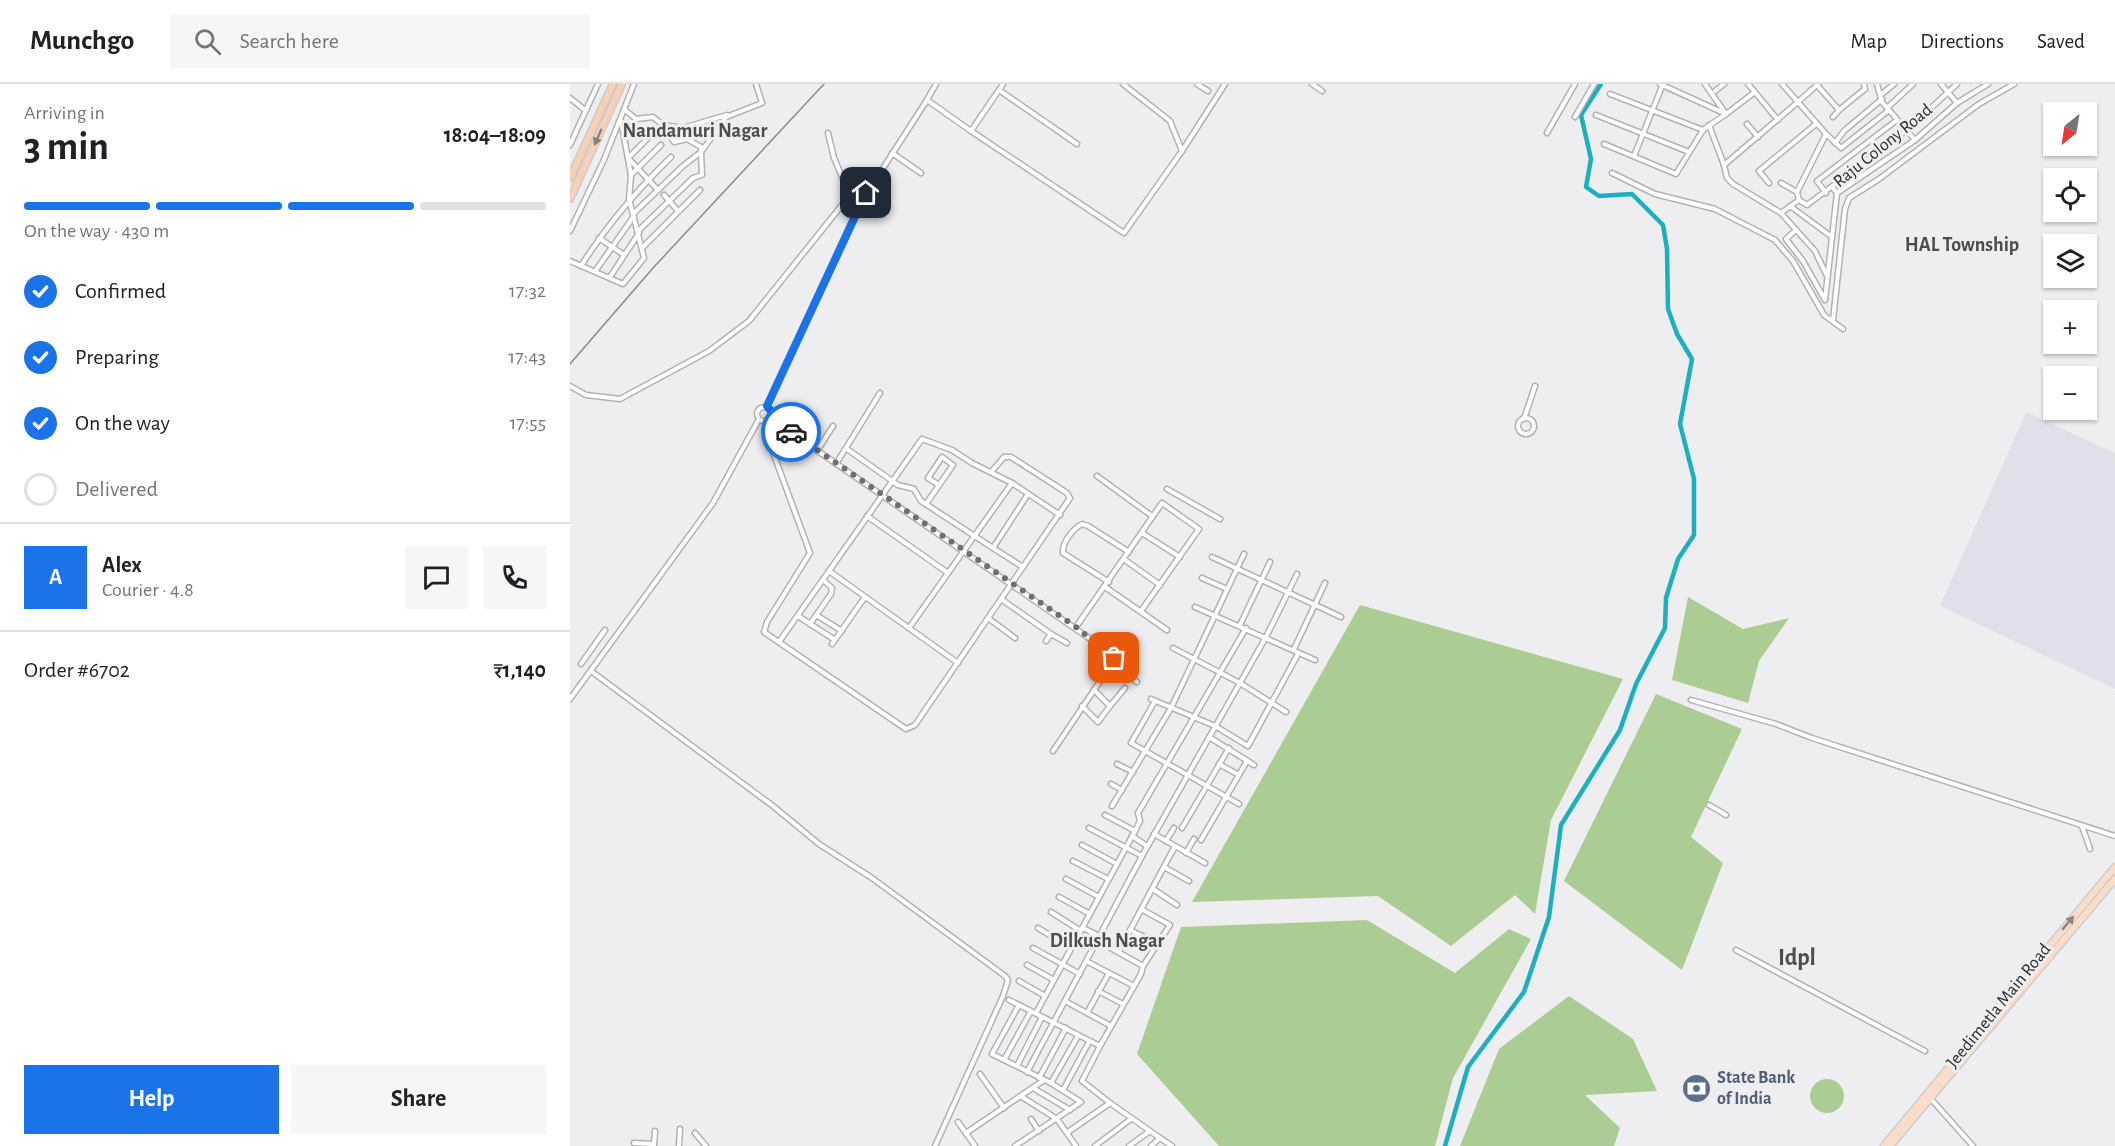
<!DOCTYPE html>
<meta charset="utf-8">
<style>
body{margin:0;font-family:"Alegreya Sans",sans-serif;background:#f6f6f6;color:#202124;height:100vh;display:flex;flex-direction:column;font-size:22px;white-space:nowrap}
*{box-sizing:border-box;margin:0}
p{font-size:20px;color:#757577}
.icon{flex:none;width:33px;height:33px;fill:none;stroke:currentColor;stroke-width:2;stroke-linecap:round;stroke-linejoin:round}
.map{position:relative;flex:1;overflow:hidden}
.sheet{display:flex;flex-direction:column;background:#fff;width:570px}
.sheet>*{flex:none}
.needle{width:39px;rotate:210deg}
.buttons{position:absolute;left:1473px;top:18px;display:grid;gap:12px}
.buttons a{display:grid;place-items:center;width:54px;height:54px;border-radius:0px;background:#fff;box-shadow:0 2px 4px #0004;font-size:30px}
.pin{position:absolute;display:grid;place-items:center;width:51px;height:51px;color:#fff;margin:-26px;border-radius:12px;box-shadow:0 3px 9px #0006}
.courier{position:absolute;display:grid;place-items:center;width:60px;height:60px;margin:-30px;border:4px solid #1a73e8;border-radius:50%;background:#fff;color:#222;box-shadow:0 2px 8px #0007}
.overview em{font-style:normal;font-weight:600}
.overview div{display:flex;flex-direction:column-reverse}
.overview{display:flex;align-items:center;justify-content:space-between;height:102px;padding:0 24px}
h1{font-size:39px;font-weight:600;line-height:45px}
.bar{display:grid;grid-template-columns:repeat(4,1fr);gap:9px 6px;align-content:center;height:72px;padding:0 24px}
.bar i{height:8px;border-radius:4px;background:#e0e0e0}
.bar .selected{background:#1a73e8}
.bar p{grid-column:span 4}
.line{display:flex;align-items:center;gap:15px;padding:0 24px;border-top:2px solid #e0e0e0}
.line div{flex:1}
.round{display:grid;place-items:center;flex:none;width:63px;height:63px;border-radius:0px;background:#f6f6f6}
ol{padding:0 24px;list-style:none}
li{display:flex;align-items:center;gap:18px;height:66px}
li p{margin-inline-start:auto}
li .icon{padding:6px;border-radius:50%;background:#1a73e8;color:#fff;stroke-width:4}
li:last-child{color:#757577}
li i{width:33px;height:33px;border:3px solid #e0e0e0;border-radius:50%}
.cta{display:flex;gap:12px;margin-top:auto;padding:12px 24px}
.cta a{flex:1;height:69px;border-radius:0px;background:#1a73e8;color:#fff;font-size:24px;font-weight:600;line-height:69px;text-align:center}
.cta a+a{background:#f6f6f6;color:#202124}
header{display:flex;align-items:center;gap:36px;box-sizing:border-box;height:84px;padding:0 30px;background:#fff;border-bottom:2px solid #e0e0e0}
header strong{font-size:28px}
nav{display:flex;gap:33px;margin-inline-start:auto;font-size:21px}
.search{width:420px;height:54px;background:#f6f6f6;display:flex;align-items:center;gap:15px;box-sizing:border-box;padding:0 21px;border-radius:0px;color:#757577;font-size:22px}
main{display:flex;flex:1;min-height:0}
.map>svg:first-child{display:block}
</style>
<header>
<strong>Munchgo</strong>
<div class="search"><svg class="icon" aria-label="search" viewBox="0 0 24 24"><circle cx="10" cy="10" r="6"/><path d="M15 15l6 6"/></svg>Search here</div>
<nav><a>Map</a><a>Directions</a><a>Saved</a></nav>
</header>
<main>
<section class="sheet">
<div class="overview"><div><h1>3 min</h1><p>Arriving in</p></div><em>18:04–18:09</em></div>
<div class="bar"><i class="selected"></i><i class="selected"></i><i class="selected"></i><i></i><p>On the way · 430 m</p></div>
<ol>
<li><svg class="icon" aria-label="check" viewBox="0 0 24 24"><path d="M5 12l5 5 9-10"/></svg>Confirmed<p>17:32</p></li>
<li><svg class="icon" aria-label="check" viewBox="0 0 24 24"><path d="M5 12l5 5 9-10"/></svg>Preparing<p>17:43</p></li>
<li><svg class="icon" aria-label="check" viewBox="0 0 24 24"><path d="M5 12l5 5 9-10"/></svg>On the way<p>17:55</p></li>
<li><i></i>Delivered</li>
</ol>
<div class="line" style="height:108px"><b class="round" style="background:#1a73e8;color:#fff">A</b><div><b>Alex</b><p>Courier · 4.8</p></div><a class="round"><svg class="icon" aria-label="chat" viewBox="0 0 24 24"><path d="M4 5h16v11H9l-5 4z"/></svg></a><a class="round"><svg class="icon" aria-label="phone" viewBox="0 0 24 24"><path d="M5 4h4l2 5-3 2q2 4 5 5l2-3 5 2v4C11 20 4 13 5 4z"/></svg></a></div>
<div class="line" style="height:78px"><div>Order #6702</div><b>₹1,140</b></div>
<div class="cta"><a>Help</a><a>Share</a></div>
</section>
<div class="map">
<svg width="1545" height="1062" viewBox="0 0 1545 1062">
<rect width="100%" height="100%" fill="#eeeef0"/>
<!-- built -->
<path fill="#e0e0e9" d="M 1456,328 L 1545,369 L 1545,605 L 1370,522 Z"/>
<!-- green -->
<g fill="#abcd93">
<path d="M 1118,513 L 1173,545 L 1219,534 L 1189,577 L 1178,619 L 1102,596 Z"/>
<path d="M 790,521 L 1053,595 L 981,736 L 965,830 L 945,811 L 881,862 L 808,812 L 622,818 Z"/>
<path d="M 1086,610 L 1172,645 L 1121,753 L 1153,779 L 1112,886 L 994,797 Z"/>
<path d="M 797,836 L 885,889 L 939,845 L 961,855 L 883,994 L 865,1062 L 649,1062 L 567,970 L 611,843 Z"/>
<path d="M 999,912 L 1063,955 L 1087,1007 L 1015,1011 L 1050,1044 L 1044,1062 L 890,1062 L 929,965 Z"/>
<circle cx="1257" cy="1012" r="17"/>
</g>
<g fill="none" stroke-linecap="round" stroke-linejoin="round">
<!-- canal -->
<path stroke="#1cb0be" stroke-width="4.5" d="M 875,1062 L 898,983 L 954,908 L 979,833 L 991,741 L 1050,646 L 1066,600 L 1095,544 L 1096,514 L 1108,475 L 1124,451 L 1124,395 L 1110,340 L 1122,275 L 1107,250 L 1098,225 L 1097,165 L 1093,141 L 1062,110 L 1029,112 L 1016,103 L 1021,75 L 1011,31 L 1031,0"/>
<defs>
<g id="minor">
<path d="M 366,0 L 357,16 L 401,47"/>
<path d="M 433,0 L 401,47 L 554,149 L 612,67"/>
<path d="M 553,0 L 600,37 L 612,67 L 655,0"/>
<path d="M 627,0 L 638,7"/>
<path d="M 742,0 L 752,7"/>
<path d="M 1090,0 L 1156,30"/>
<path d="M 1135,0 L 1156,30 L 1185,8"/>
<path d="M 1178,0 L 1208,36"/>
<path d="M 1248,0 L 1228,18 L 1256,50 L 1227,108 L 1229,116 L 1237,121 L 1337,46 L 1387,0"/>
<path d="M 1247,1 L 1269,26 L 1263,33"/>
<path d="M 429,6 L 507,60"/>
<path d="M 1145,7 L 1154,0"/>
<path d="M 1040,10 L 1133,46 L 1156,30"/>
<path d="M 1312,10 L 1324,0"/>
<path d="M 0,14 L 15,26"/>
<path d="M 1387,19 L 1418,0"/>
<path d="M 1317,24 L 1343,0"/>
<path d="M 55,26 L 66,35 L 83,33 L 93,41 L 104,58 L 117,55 L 131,63 L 131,68 L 113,82 L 64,129"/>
<path d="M 1269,26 L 1295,5 L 1294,0"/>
<path d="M 1026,31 L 1119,68"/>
<path d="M 1005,33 L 1024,0"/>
<path d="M 1177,40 L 1188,53"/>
<path d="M 93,41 L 113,44 L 157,31"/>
<path d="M 1139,41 L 1154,81 L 1228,18 L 1212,0"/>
<path d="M 258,49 L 264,74 L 281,114"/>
<path d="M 977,49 L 1005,0"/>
<path d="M 1256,50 L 1271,64 L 1319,26"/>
<path d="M 80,52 L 58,74 L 88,106"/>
<path d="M 1345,56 L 1387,19 L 1371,0"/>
<path d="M 1265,59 L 1274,47 L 1312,15"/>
<path d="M 1034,60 L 1106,90 L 1133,46"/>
<path d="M 0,61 L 28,0"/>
<path d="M 322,69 L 351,89"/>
<path d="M 1064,72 L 1093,0"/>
<path d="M 1154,81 L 1157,94 L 1163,100 L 1211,129 L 1229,116"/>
<path d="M 1042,89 L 1085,110 L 1145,125 L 1205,156 L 1223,177 L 1254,231 L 1273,245"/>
<path d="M 61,91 L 91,61"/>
<path d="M 1199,99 L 1189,87 L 1246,40"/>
<path d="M 1211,99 L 1227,108"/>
<path d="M 1262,103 L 1267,109 L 1345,56 L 1312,18 L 1307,0"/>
<path d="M 1256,109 L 1247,97 L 1327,36"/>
<path d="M 94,111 L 108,127"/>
<path d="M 1220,122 L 1262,153"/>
<path d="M 1211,129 L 1245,167 L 1257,192"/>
<path d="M 1226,146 L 1216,155 L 1233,177 L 1255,216 L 1267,109"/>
<path d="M 0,147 L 33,78 L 64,0"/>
<path d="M 68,147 L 123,94 L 132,91 L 131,68 L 156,33 L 192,19 L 186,0"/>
<path d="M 29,154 L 54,171"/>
<path d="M 73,163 L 130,106"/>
<path d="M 0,177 L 53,200 L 74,174 L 59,115 L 61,91 L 51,37"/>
<path d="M 11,182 C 37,141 66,107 101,73"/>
<path d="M 26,186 L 64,132"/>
<path d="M 40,193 L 69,149"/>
<path d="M 1263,236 L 1275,125 L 1279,114 L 1309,95 L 1409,20 L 1444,0"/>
<path d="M 0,302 L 16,311 L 50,315 L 139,267 L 179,237 L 272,121 L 281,114 L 290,120 L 357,16"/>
<path d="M 197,322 L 290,120"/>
<circle cx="194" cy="330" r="7"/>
<path d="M 200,334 L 542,570 L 543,578 L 483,667"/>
<circle cx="956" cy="342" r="8"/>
<path d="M 954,335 L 965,302"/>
<path d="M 195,338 L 197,352 L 240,469 L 197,538 L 194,548 L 336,645 L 345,641 L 500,414 L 497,409 L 441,373 L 434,373 L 422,387"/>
<path d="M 277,365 L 328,401 L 344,405 L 351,417 L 423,464 L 458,410"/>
<path d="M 247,367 L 263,342"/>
<path d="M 266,380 L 310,309"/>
<path d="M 527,392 L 582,432"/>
<path d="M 597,405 L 650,435"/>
<path d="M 356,420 L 383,381 L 372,373 L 358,394 L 369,401"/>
<path d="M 297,432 L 378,489"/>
<path d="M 572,449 L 610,473"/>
<path d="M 423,464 L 453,483"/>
<path d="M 642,473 L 771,533"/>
<path d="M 555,476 L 590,501"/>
<path d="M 259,487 L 388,579"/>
<path d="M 632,494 L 657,505"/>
<path d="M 539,498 L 493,469 C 492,458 503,445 512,440 L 518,442 L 559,468"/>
<path d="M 535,503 L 597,546"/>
<path d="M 431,515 L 481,550 L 476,557"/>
<path d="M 625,523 L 745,576"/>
<path d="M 246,531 L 272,547"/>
<path d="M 228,532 L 265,556"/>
<path d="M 418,534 L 445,554"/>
<path d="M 240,540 L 261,510 L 262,504 L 253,496"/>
<path d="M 670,541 L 700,478"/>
<path d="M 506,543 L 592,419 L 629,445 L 571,527"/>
<path d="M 339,544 L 442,399 L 490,431"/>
<path d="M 481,550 L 497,559"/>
<path d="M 209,558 L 352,355 L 382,366 L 402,379 L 442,399"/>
<path d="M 262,560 L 295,513"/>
<path d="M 603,564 L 670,599 L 716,628"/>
<path d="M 724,565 L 755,499"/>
<path d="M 543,578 L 567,598"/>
<path d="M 11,580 L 35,546"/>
<path d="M 21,587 L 203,722 L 249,760 L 302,794 L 435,892 L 438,896 L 433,912 L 365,1062"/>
<path d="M 0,615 L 143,419 L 188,337"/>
<path d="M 581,615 L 645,642 L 678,662 L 728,570"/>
<path d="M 1121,616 L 1206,640 L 1242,654 L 1545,752"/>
<path d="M 585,617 L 561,659 L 669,720"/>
<path d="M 512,622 L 528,638 L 540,622 L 524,606"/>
<path d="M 540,622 L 555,604"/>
<path d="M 639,653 L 684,681"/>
<path d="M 547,680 L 563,688"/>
<path d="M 649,680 L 669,691"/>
<path d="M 541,700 L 552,706"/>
<path d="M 1139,721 L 1156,731"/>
<path d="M 542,722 L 601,624 L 674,470"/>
<path d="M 535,731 L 565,747"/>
<path d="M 1512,742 L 1520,765"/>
<path d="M 519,744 L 572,772"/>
<path d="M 612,744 L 659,664"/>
<path d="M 584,750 L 635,779"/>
<path d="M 562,752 L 577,762"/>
<path d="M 631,756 L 677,677"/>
<path d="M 596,757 L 604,744"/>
<path d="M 512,761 L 547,780"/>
<path d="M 616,769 L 624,755"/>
<path d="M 503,777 L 538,795"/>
<path d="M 594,783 L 619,797"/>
<path d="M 496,795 L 529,813"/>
<path d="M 583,805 L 607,821"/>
<path d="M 489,813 L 520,830"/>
<path d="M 571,825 L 600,841 L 573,882"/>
<path d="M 481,828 L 511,847"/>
<path d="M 468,844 L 501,864"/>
<path d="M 513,844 L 531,853"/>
<path d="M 560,846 L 588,860"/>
<path d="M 463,864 L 510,890"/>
<path d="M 1166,866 L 1355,967"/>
<path d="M 549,867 L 605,762"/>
<path d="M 516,877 L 564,902"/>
<path d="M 457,881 L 484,896"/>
<path d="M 449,897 L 475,912"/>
<path d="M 528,907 L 553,920"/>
<path d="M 439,916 L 530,962 L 571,890 L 573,882 L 528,857"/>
<path d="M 495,917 L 541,942"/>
<path d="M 466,929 L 565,747 L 570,737 L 568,729 L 676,544"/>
<path d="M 517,929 L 539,889"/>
<path d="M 530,962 L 512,997 L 540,1019"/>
<path d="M 434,976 L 461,927"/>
<path d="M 447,982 L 472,933"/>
<path d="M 457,988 L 572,772 L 696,553 L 727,490"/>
<path d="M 410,990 L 434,1024"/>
<path d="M 469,994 L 496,944"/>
<path d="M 481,999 L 508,952"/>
<path d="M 463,1004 L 500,1026"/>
<path d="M 493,1006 L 519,958"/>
<path d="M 452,1013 L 487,1035 L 506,1062"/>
<path d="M 1361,1015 L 1403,1062"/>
<path d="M 461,1035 L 469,1047"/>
<path d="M 388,1038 L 405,1062"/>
<path d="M 498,1048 L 540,1019 L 590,1054"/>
<path d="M 125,1049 L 136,1062"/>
<path d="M 396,1049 L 474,996"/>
<path d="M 64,1059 L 84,1060"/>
<path d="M 84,1061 L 85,1047"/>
<path d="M 109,1062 L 110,1045"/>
<path d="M 445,1062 L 511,1018 L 481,999 L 422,970 L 449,921"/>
<path d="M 525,1062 L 561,1035"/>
<path d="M 559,1062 L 580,1047"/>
<path d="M 581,1062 L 590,1054 L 602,1062"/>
</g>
<g id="primary">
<path d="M 1314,1062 L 1545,783"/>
<path d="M 1320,1062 L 1545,795"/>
</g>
<g id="trunk">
<path d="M 0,94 L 43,0"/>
<path d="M 0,115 L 52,0"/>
</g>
</defs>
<!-- minor casing -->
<use href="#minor" stroke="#b2b2b4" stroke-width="7"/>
<!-- primary casing -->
<use href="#primary" stroke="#ccc" stroke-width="9"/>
<!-- trunk casing -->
<use href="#trunk" stroke="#ccc" stroke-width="9"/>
<!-- minor -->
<use href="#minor" stroke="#fff" stroke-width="4"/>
<!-- primary -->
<use href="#primary" stroke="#f9dcc9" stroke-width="6"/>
<!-- trunk -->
<use href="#trunk" stroke="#f7d0b7" stroke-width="6"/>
<!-- rail -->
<path stroke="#8c8c8d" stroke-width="1.5" d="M 0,280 L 83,184 L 254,0"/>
</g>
<!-- one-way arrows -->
<defs><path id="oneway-solid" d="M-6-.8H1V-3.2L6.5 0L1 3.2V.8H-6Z" transform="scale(1.5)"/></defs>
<use fill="#907d71" href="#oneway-solid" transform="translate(28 53) rotate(114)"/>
<use fill="#92837a" href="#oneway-solid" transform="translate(1498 839) rotate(-50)"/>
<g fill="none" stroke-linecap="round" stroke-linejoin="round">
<!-- done -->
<path stroke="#6f6f70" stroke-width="6" stroke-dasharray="0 10.8" d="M 221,348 L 506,543 L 544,574"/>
<!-- route -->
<path stroke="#1a73e8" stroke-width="8" d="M 221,348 L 200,334 L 202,328 L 197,322 L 296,109"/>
</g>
<!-- icons -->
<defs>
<symbol id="bank-disc" viewBox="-11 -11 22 22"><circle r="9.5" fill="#5c6f8a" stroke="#eeeef0"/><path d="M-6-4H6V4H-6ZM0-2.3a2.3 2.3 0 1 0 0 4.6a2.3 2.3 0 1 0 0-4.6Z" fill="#fff"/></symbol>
</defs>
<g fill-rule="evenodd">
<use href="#bank-disc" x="1110" y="988" width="33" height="33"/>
</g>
<g text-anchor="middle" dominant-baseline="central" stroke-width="6" stroke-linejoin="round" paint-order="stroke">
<!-- street labels -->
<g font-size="18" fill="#2a2a2b" stroke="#eeeef0">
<text transform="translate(1313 62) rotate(-39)">Raju Colony Road</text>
<text transform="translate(1429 922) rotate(-51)">Jeedimetla Main Road</text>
</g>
<!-- service labels -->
<g font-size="18" font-weight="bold" fill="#4e5e75" stroke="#eeeef0" text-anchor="start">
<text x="1147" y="994">State Bank<tspan x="1147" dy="21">of India</tspan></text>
</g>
<!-- neighbourhood labels -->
<g font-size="20" font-weight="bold" fill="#4d4d4f" stroke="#eeeef0">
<text x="125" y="47">Nandamuri Nagar</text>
<text x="1392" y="161">HAL Township</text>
<text x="537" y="857">Dilkush Nagar</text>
</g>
<!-- district labels -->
<g font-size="24" font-weight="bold" fill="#4d4d4f" stroke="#eeeef0">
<text x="1227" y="874">Idpl</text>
</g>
</g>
</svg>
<div class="buttons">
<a><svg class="needle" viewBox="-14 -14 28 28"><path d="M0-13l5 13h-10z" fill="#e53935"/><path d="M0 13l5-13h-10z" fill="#757577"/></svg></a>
<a><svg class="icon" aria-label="locate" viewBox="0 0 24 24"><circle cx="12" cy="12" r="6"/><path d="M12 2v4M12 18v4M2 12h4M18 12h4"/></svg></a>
<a><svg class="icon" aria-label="layers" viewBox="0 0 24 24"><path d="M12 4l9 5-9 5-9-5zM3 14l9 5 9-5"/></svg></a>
<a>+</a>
<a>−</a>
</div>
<div class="pin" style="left:544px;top:574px;background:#ea580c"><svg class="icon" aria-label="bag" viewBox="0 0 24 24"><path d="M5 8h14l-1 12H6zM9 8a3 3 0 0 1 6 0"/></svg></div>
<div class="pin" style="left:296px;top:109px;background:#1f2937"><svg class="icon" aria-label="home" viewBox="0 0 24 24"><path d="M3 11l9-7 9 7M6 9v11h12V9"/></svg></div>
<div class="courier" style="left:221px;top:348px"><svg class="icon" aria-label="car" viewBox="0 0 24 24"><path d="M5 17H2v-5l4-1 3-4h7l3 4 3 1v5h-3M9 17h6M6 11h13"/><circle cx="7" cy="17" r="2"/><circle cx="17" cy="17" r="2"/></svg></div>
</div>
</main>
